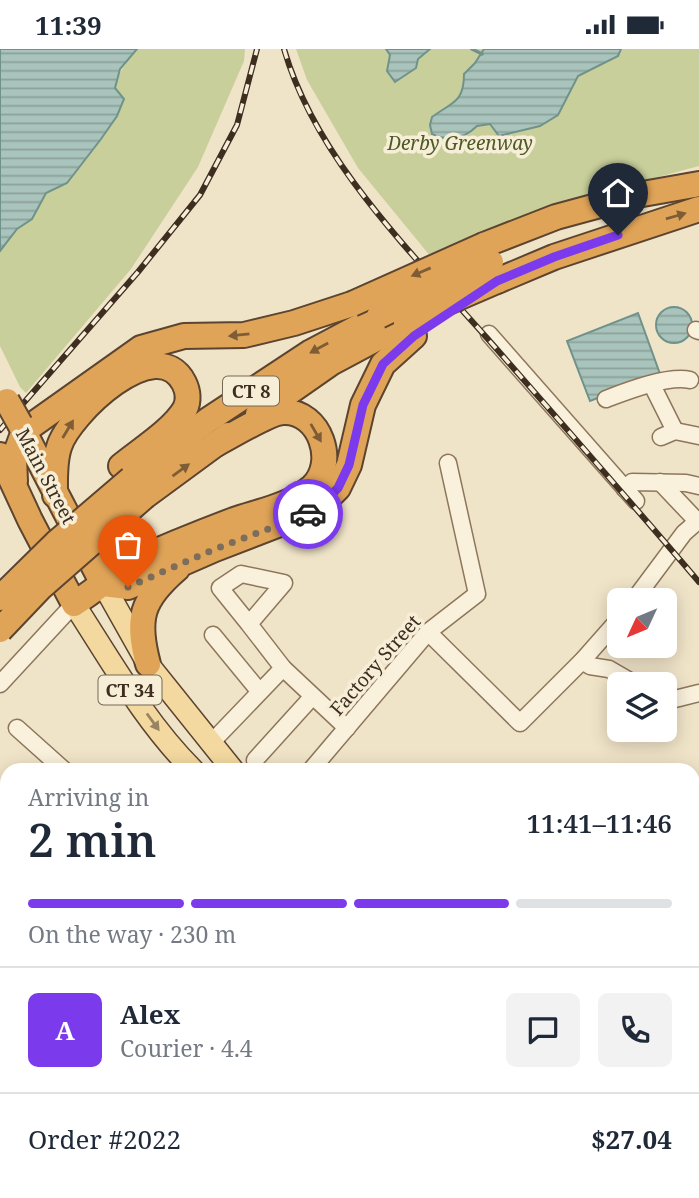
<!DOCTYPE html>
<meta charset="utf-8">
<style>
body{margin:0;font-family:"Noto Serif",serif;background:#f2f2f3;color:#1f2937;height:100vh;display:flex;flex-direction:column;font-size:26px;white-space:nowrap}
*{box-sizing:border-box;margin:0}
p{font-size:23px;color:#747a83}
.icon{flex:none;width:38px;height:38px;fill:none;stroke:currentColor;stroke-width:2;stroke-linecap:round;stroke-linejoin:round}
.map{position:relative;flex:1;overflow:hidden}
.sheet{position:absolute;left:0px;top:714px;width:700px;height:436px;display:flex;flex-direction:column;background:#fff;border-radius:21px 21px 0 0;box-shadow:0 4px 18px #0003}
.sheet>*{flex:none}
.needle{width:46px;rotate:226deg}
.controls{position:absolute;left:607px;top:539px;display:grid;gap:14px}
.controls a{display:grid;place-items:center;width:70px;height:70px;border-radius:10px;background:#fff;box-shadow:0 4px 18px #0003;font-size:35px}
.pin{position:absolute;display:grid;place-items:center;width:60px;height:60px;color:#fff;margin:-72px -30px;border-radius:50% 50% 50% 0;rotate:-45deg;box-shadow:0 0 7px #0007}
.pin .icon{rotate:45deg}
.courier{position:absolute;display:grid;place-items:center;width:70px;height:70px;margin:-35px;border:5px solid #7c3aed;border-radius:50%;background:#fff;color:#222;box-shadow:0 2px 9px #0007}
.overview em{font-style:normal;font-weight:600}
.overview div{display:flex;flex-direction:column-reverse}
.overview{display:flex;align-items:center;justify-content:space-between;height:119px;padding:0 28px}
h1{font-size:46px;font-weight:600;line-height:52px}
.bar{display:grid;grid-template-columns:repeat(4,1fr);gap:10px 7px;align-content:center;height:84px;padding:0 28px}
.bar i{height:9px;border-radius:5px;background:#e0e1e3}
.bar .current{background:#7c3aed}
.bar p{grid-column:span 4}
.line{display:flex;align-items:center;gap:18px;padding:0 28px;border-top:2px solid #e0e1e3}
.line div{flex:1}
.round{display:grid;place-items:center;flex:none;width:74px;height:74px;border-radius:10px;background:#f2f2f3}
.status{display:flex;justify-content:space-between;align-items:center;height:49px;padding:0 35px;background:#fff;direction:ltr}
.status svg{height:19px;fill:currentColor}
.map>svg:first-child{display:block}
</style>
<div class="status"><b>11:39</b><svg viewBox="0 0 49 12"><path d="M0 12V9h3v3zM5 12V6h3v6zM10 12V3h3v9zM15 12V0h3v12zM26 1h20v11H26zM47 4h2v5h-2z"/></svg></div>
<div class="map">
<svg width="699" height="1149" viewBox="0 0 699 1149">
<defs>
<pattern id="water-rules" width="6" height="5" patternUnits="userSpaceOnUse" patternTransform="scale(1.75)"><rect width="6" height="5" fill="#a9c4bc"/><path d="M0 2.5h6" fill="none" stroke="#8ba098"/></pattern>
</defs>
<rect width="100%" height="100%" fill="#f0e4c8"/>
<!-- green -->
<g fill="#c9cf9b">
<path d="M 137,0 L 245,0 L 244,12 L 198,118 L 131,220 L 26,344 L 20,338 L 0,297 L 0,202 L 17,180 L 32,170 L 46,144 L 67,134 L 117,67 C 114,28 114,30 137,0 Z"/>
<path d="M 296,0 L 699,0 L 699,117 L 555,156 L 431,208 L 358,119 L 307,31 Z"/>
</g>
<!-- water -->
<g fill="url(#water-rules)" stroke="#6f938a" stroke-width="2">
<path d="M 0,0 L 137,0 L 120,20 L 115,39 L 124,50 L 117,67 L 101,90 L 67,134 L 46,144 L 32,170 L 17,180 L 0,202 Z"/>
<path d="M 386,0 L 430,0 L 418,10 L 416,19 L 395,33 L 387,22 L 390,6 Z"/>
<path d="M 484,0 L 621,0 L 618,7 L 578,27 L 558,66 L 540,77 L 499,87 L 490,75 L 477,77 C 464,90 449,93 432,85 L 430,76 L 432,68 C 452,53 464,54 464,25 L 475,14 Z"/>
<circle cx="674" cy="276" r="18"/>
<path d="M 638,264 L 660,325 L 590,352 L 567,292 Z"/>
</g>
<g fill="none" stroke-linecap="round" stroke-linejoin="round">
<!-- stream -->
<path stroke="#6f938a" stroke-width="3.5" d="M 472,0 L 482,5"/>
<defs>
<g id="minor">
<path d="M 696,281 L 699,282"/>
<path d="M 489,285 L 636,452"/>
<path d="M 652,336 L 675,382"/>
<path d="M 606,350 C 627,342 668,326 690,331"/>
<path d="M 661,388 L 675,382 L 699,387"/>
<path d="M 660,433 L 697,472"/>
<path d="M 625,440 L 632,433 L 686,434 L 699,437"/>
<path d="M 634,551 L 684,484 L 699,471"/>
<path d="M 428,583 L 520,674 L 582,612 L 620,569"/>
<path d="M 213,586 L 259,642"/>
<path d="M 582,612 L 590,617 L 609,620 L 635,635"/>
<path d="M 283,619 L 347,679"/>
<path d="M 0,635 L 74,555"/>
<path d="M 665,649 L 675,650 L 699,644"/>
<path d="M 17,679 L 64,721"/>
<path d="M 210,695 L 283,619 L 249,575 L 284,534 L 241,525 L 220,539 L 249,575"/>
<path d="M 255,711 L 312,648"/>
<path d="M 311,721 L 428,583 L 477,545 L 448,414"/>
<path d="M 0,965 L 7,971"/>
<path d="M 0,1096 L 7,1090"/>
<path d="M 348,1143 L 356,1149"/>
<path d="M 691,1143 L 692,1149"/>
<path d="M 315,1149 L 320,1143"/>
</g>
<g id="major">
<path d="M 103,535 L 148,615 L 233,721"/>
<path d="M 74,555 C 111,612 145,673 193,721"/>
<path d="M 633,1143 L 634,1149"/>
<path d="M 657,1143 L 658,1149"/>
<path d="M 118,1149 L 123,1143"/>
<path d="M 515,1149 L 520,1143"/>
</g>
<g id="highway">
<path d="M 484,196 L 556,168 L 637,146 L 699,135"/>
<path d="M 497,232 L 554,208 L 699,160"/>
<path d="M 258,365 L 331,314 L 406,274"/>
<path d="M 20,375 L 103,535"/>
<path d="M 0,406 L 30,471 L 74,555 C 84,548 95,541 104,533 C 111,527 117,519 125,516 C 160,500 197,485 234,471 C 260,462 290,457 312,438 C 338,414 320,362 284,363 C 270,363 230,388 216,395"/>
<path d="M 131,430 L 208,371 L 311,303 L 379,267"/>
<path d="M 15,432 L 14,409 L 24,382 L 141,299 L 184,287 L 244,286 L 294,274 L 352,255"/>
<path d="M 55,446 C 55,430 54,413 59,398 C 69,365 157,281 184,334 C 188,342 189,352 185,360 C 173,381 139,402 121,417"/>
<path d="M 145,447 L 228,386"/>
<path d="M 103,535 L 128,538 L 215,500 L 316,461 L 338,439 L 349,416 L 363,356 L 383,315 L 414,287"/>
<path d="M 148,615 C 136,570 141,551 177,520"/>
</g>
</defs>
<!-- minor casing -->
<use href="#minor" stroke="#8d765c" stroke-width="19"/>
<!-- major casing -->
<use href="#major" stroke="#5b4430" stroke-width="24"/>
<!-- highway casing -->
<use href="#highway" stroke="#5b4430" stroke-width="28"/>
<!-- minor -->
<use href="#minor" stroke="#faf1dc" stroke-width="16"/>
<!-- major -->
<use href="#major" stroke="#f3d9a0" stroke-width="21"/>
<!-- highway -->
<use href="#highway" stroke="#e0a458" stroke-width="24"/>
<defs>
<g id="rail">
<path d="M 284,0 C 316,111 412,204 487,289 C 558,370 629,451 699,533"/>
<path d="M 0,381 L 138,223 L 200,146 L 237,76 L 257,0"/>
</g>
</defs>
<!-- rail casing -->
<use href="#rail" stroke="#3d2e20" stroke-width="6"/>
<!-- rail -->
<use href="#rail" stroke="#f7eed8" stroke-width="3.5" stroke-dasharray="10" stroke-linecap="butt"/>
<defs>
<g id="highway-bridge">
<path d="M 352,255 L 484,196"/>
<path d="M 379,267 L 491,213"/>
<path d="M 406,274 L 432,260 L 497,232"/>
<path d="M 7,352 L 20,375"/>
<path d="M 0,549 L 56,494 L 131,430"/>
<path d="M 0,581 L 40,539 L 145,447"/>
</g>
</defs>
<!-- highway-bridge casing -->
<use href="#highway-bridge" stroke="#5b4430" stroke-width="28" stroke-linecap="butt"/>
<!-- highway-bridge -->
<use href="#highway-bridge" stroke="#e0a458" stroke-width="24"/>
</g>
<!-- one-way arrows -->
<defs><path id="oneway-solid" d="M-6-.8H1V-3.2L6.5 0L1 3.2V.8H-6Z" transform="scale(1.75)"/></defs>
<g fill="#7e5d36">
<use href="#oneway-solid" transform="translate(676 167) rotate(-16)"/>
<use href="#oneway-solid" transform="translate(421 223) rotate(157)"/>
<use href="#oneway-solid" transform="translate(239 286) rotate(174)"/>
<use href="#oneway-solid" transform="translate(319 299) rotate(151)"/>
<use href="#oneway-solid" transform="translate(68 380) rotate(-59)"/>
<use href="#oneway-solid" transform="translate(316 384) rotate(60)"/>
<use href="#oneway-solid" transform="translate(181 421) rotate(-36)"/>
</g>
<use fill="#988460" href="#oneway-solid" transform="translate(153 673) rotate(54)"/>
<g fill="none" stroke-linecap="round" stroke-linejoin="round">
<!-- done -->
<path stroke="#7c6e5b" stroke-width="7" stroke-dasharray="0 12.6" d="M 128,538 L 215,500 L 308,465"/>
<!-- route -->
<path stroke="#7c3aed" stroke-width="9" d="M 308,465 L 316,461 L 338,439 L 349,416 L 363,356 L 383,315 L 414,287 L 497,232 L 554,208 L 618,186"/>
</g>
<g text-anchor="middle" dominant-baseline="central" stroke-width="7" stroke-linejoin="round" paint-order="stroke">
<!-- shield labels -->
<g fill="#f7eed8" stroke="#756857" stroke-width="2">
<rect x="223" y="327.5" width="56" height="29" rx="5"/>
<rect x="98.5" y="626.5" width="63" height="29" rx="5"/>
</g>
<g font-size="18" font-weight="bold" fill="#3d2e20">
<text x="251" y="342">CT 8</text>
<text x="130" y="641">CT 34</text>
</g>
<!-- park labels -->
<g font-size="19" font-style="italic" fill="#4d5a26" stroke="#f7eed8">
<text x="460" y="94">Derby Greenway</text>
</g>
<!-- street labels -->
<g font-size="19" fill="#3d2e20" stroke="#f7eed8">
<text transform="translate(46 427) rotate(62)">Main Street</text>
<text transform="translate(375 616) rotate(-49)">Factory Street</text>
</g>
</g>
</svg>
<div class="controls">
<a><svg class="needle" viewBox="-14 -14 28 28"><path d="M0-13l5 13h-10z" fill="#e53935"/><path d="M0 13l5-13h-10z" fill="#747a83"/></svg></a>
<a><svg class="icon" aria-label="layers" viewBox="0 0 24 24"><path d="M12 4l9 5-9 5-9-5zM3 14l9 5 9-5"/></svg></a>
</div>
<div class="pin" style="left:128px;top:538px;background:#ea580c"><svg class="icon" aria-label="bag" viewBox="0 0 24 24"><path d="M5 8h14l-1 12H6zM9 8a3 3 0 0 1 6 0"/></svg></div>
<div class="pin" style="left:618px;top:186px;background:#1f2937"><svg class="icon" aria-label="home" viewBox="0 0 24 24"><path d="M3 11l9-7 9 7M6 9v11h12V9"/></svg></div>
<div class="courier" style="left:308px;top:465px"><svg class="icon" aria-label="car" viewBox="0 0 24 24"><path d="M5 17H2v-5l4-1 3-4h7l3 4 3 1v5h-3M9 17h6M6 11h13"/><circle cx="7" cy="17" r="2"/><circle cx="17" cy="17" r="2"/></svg></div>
<section class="sheet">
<div class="overview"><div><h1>2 min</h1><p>Arriving in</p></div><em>11:41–11:46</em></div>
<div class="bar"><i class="current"></i><i class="current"></i><i class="current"></i><i></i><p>On the way · 230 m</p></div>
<div class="line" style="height:126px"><b class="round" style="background:#7c3aed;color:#fff">A</b><div><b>Alex</b><p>Courier · 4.4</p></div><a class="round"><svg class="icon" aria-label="chat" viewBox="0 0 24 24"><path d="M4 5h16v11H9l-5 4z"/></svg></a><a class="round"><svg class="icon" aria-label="phone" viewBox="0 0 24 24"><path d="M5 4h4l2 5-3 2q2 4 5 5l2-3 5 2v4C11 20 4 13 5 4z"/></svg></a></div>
<div class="line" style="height:91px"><div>Order #2022</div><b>$27.04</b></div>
</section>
</div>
